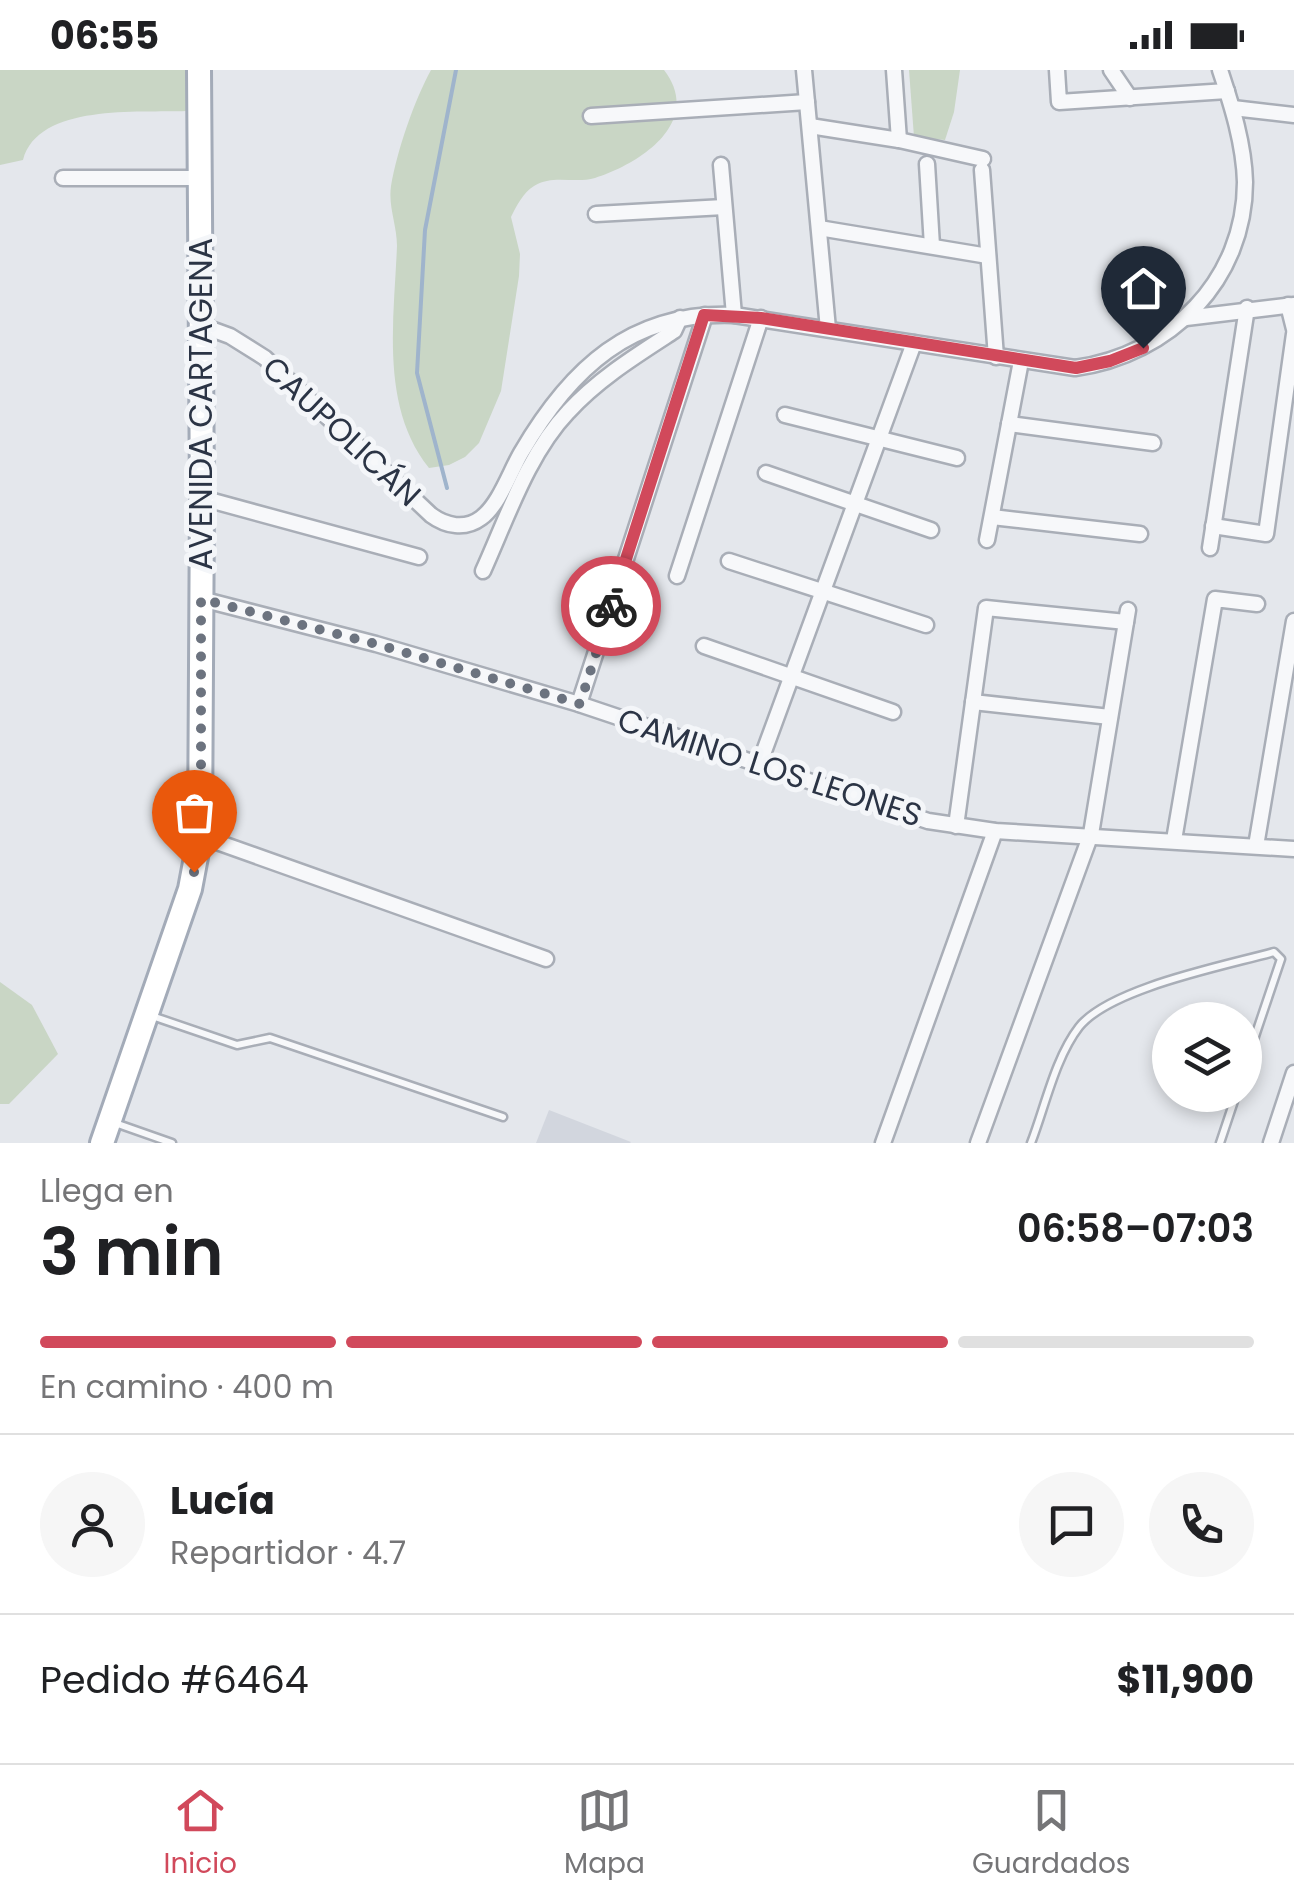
<!DOCTYPE html>
<html lang="es">
<meta charset="utf-8">
<style>
body{margin:0;font-family:Poppins,sans-serif;background:#f6f6f6;color:#202124;height:100vh;display:flex;flex-direction:column;font-size:38px;white-space:nowrap}
*{box-sizing:border-box;margin:0}
p{font-size:32px;color:#757577}
.icon{flex:none;width:55px;height:55px;fill:none;stroke:currentColor;stroke-width:2;stroke-linecap:round;stroke-linejoin:round}
.map{position:relative;height:1073px;overflow:hidden}
.details{display:flex;flex-direction:column;background:#fff;flex:1}
.details>*{flex:none}
.buttons{position:absolute;left:1152px;top:932px;display:grid;gap:20px}
.buttons a{display:grid;place-items:center;width:110px;height:110px;border-radius:50%;background:#fff;box-shadow:0 5px 15px #0003;font-size:50px}
.pin{position:absolute;display:grid;place-items:center;width:85px;height:85px;color:#fff;margin:-102px -42px;border-radius:50% 50% 50% 0;rotate:-45deg;box-shadow:0 0 10px #0007}
.pin .icon{rotate:45deg}
.courier{position:absolute;display:grid;place-items:center;width:100px;height:100px;margin:-50px;border:8px solid #d1495b;border-radius:50%;background:#fff;color:#222;box-shadow:0 2px 12px #0007}
.overview em{font-style:normal;font-weight:600}
.overview div{display:flex;flex-direction:column-reverse}
.overview{display:flex;align-items:center;justify-content:space-between;height:170px;padding:0 40px}
h1{font-size:65px;font-weight:600;line-height:75px}
.bar{display:grid;grid-template-columns:repeat(4,1fr);gap:15px 10px;align-content:center;height:120px;padding:0 40px}
.bar i{height:12px;border-radius:8px;background:#e0e0e0}
.bar .selected{background:#d1495b}
.bar p{grid-column:span 4}
.line{display:flex;align-items:center;gap:25px;padding:0 40px;border-top:2px solid #e0e0e0}
.line div{flex:1}
.round{display:grid;place-items:center;flex:none;width:105px;height:105px;border-radius:52px;background:#f6f6f6}
.status{display:flex;justify-content:space-between;align-items:center;height:70px;padding:0 50px;background:#fff;direction:ltr}
.status svg{height:28px;fill:currentColor}
.menu{display:flex;justify-content:space-around;align-items:center;height:140px;border-top:2px solid #e0e0e0;background:#fff;font-size:28px;color:#757577}
.menu a{display:grid;justify-items:center;gap:5px}
.menu .selected{color:#d1495b}
.map>svg:first-child{display:block}
</style>
<div class="status"><b>06:55</b><svg viewBox="0 0 49 12"><path d="M0 12V9h3v3zM5 12V6h3v6zM10 12V3h3v9zM15 12V0h3v12zM26 1h20v11H26zM47 4h2v5h-2z"/></svg></div>
<div class="map">
<svg width="1294" height="1073" viewBox="0 0 1294 1073">
<rect width="100%" height="100%" fill="#e4e7ec"/>
<!-- built -->
<path fill="#d2d6de" d="M 549,1040 L 631,1072 L 630,1073 L 536,1073 Z"/>
<!-- green -->
<g fill="#c9d6c5">
<path d="M 0,0 L 187,0 L 186,41 C 139,43 38,33 23,90 L 0,95 Z"/>
<path d="M 431,0 L 664,0 C 704,52 640,94 595,108 C 575,114 553,104 534,116 C 523,123 517,135 511,147 L 520,184 L 519,206 L 501,321 L 479,373 L 465,387 L 449,395 L 429,398 C 380,337 394,250 397,176 C 397,155 388,137 391,116 C 397,81 414,31 431,0 Z"/>
<path d="M 909,0 L 960,0 L 954,42 L 945,70 L 914,67 Z"/>
<path d="M 0,912 L 32,935 L 58,984 L 9,1034 L 0,1034 Z"/>
</g>
<g fill="none" stroke-linecap="round" stroke-linejoin="round">
<!-- stream -->
<path stroke="#9fb4cc" stroke-width="4" d="M 447,418 L 417,303 L 425,160 L 456,0"/>
<defs>
<g id="service">
<path d="M 152,946 L 237,975 L 270,968 L 503,1047"/>
<path d="M 115,1053 L 172,1073"/>
<path d="M 1031,1073 C 1045,1037 1055,988 1079,957 C 1110,918 1224,896 1274,882 L 1281,889 L 1245,996"/>
<path d="M 1220,1073 L 1236,1025"/>
</g>
<g id="minor">
<path d="M 804,0 L 828,259"/>
<path d="M 894,0 L 899,70"/>
<path d="M 1057,0 L 1059,32 L 1227,21"/>
<path d="M 1111,0 L 1130,28"/>
<path d="M 1233,38 L 1294,45"/>
<path d="M 591,46 L 807,32"/>
<path d="M 810,56 L 899,70 L 983,89"/>
<path d="M 927,94 L 932,176"/>
<path d="M 721,95 L 734,245"/>
<path d="M 982,100 L 996,287"/>
<path d="M 63,108 L 199,108"/>
<path d="M 596,144 L 724,137"/>
<path d="M 819,158 L 988,186"/>
<path d="M 1288,235 L 1294,259"/>
<path d="M 1186,248 L 1294,235"/>
<path d="M 200,255 L 230,266 L 265,288 L 431,445 C 446,456 465,460 481,448 C 499,435 510,402 521,383 C 570,299 631,241 734,245 L 1075,298 C 1170,285 1245,210 1245,112 C 1244,74 1232,36 1220,0"/>
<path d="M 785,345 L 957,388"/>
<path d="M 1009,354 L 1153,373"/>
<path d="M 766,403 L 931,460"/>
<path d="M 202,428 L 419,487"/>
<path d="M 992,447 L 1140,464"/>
<path d="M 1213,456 L 1266,464 L 1294,264"/>
<path d="M 987,470 L 1021,291"/>
<path d="M 1210,478 L 1247,238"/>
<path d="M 729,491 L 926,555"/>
<path d="M 483,501 C 507,448 528,384 568,342 C 598,309 637,285 674,261 L 680,248"/>
<path d="M 677,506 L 761,248"/>
<path d="M 201,529 L 376,574 L 579,634 L 928,751 L 995,761 L 1294,779"/>
<path d="M 704,576 L 893,642"/>
<path d="M 973,632 L 1110,647"/>
<path d="M 579,634 L 705,245"/>
<path d="M 759,695 L 914,273"/>
<path d="M 956,756 L 986,538 L 1126,552"/>
<path d="M 200,766 L 546,889"/>
<path d="M 1174,770 L 1215,529 L 1257,534"/>
<path d="M 1256,776 L 1294,551"/>
<path d="M 883,1073 L 995,761"/>
<path d="M 978,1073 L 1091,764 L 1128,540"/>
<path d="M 1271,1073 L 1294,1003"/>
</g>
<path id="primary" d="M 102,1073 L 190,819 L 200,766 L 202,428 L 199,0"/>
</defs>
<!-- service casing -->
<use href="#service" stroke="#a9aeb7" stroke-width="11"/>
<!-- minor casing -->
<use href="#minor" stroke="#a9aeb7" stroke-width="19"/>
<!-- primary casing -->
<use href="#primary" stroke="#a3abb8" stroke-width="28"/>
<!-- service -->
<use href="#service" stroke="#f7f8fa" stroke-width="6"/>
<!-- minor -->
<use href="#minor" stroke="#f7f8fa" stroke-width="14"/>
<!-- primary -->
<use href="#primary" stroke="#fff" stroke-width="22"/>
</g>
<g fill="none" stroke-linecap="round" stroke-linejoin="round">
<!-- done -->
<path stroke="#6c737f" stroke-width="10" stroke-dasharray="0 18" d="M 194,802 L 201,748 L 201,529 L 376,574 L 580,634 L 611,536"/>
<!-- route -->
<path stroke="#d1495b" stroke-width="12" d="M 611,536 L 704,245 L 761,248 L 1076,298 L 1110,291 L 1143,278"/>
</g>
<g text-anchor="middle" dominant-baseline="central" stroke-width="10" stroke-linejoin="round" paint-order="stroke">
<!-- street labels -->
<g font-size="32" fill="#2b3445" stroke="#f4f6f9">
<text transform="translate(200 334) rotate(-90)">AVENIDA CARTAGENA</text>
<text transform="translate(342 361) rotate(43)">CAUPOLICÁN</text>
<text transform="translate(770 697) rotate(18)">CAMINO LOS LEONES</text>
</g>
</g>
</svg>
<div class="buttons">
<a><svg class="icon" aria-label="layers" viewBox="0 0 24 24"><path d="M12 4l9 5-9 5-9-5zM3 14l9 5 9-5"/></svg></a>
</div>
<div class="pin" style="left:194px;top:802px;background:#ea580c"><svg class="icon" aria-label="bag" viewBox="0 0 24 24"><path d="M5 8h14l-1 12H6zM9 8a3 3 0 0 1 6 0"/></svg></div>
<div class="pin" style="left:1143px;top:278px;background:#1f2937"><svg class="icon" aria-label="home" viewBox="0 0 24 24"><path d="M3 11l9-7 9 7M6 9v11h12V9"/></svg></div>
<div class="courier" style="left:611px;top:536px"><svg class="icon" aria-label="bike" viewBox="0 0 24 24"><circle cx="6" cy="16" r="4"/><circle cx="18" cy="16" r="4"/><path d="M6 16l4-8h5l3 8M10 8l3 8H6M13 5h3"/></svg></div>
</div>
<section class="details">
<div class="overview"><div><h1>3 min</h1><p>Llega en</p></div><em>06:58–07:03</em></div>
<div class="bar"><i class="selected"></i><i class="selected"></i><i class="selected"></i><i></i><p>En camino · 400 m</p></div>
<div class="line" style="height:180px"><a class="round"><svg class="icon" aria-label="person" viewBox="0 0 24 24"><circle cx="12" cy="8" r="4"/><path d="M4 21q1-7 8-7t8 7"/></svg></a><div><b>Lucía</b><p>Repartidor · 4.7</p></div><a class="round"><svg class="icon" aria-label="chat" viewBox="0 0 24 24"><path d="M4 5h16v11H9l-5 4z"/></svg></a><a class="round"><svg class="icon" aria-label="phone" viewBox="0 0 24 24"><path d="M5 4h4l2 5-3 2q2 4 5 5l2-3 5 2v4C11 20 4 13 5 4z"/></svg></a></div>
<div class="line" style="height:130px"><div>Pedido #6464</div><b>$11,900</b></div>
</section>
<nav class="menu">
<a class="selected"><svg class="icon" aria-label="home" viewBox="0 0 24 24"><path d="M3 11l9-7 9 7M6 9v11h12V9"/></svg>Inicio</a>
<a><svg class="icon" aria-label="map" viewBox="0 0 24 24"><path d="M3 6l6-2 6 2 6-2v14l-6 2-6-2-6 2zM9 4v14M15 6v14"/></svg>Mapa</a>
<a><svg class="icon" aria-label="saved" viewBox="0 0 24 24"><path d="M7 4h10v16l-5-4-5 4z"/></svg>Guardados</a>
</nav>
